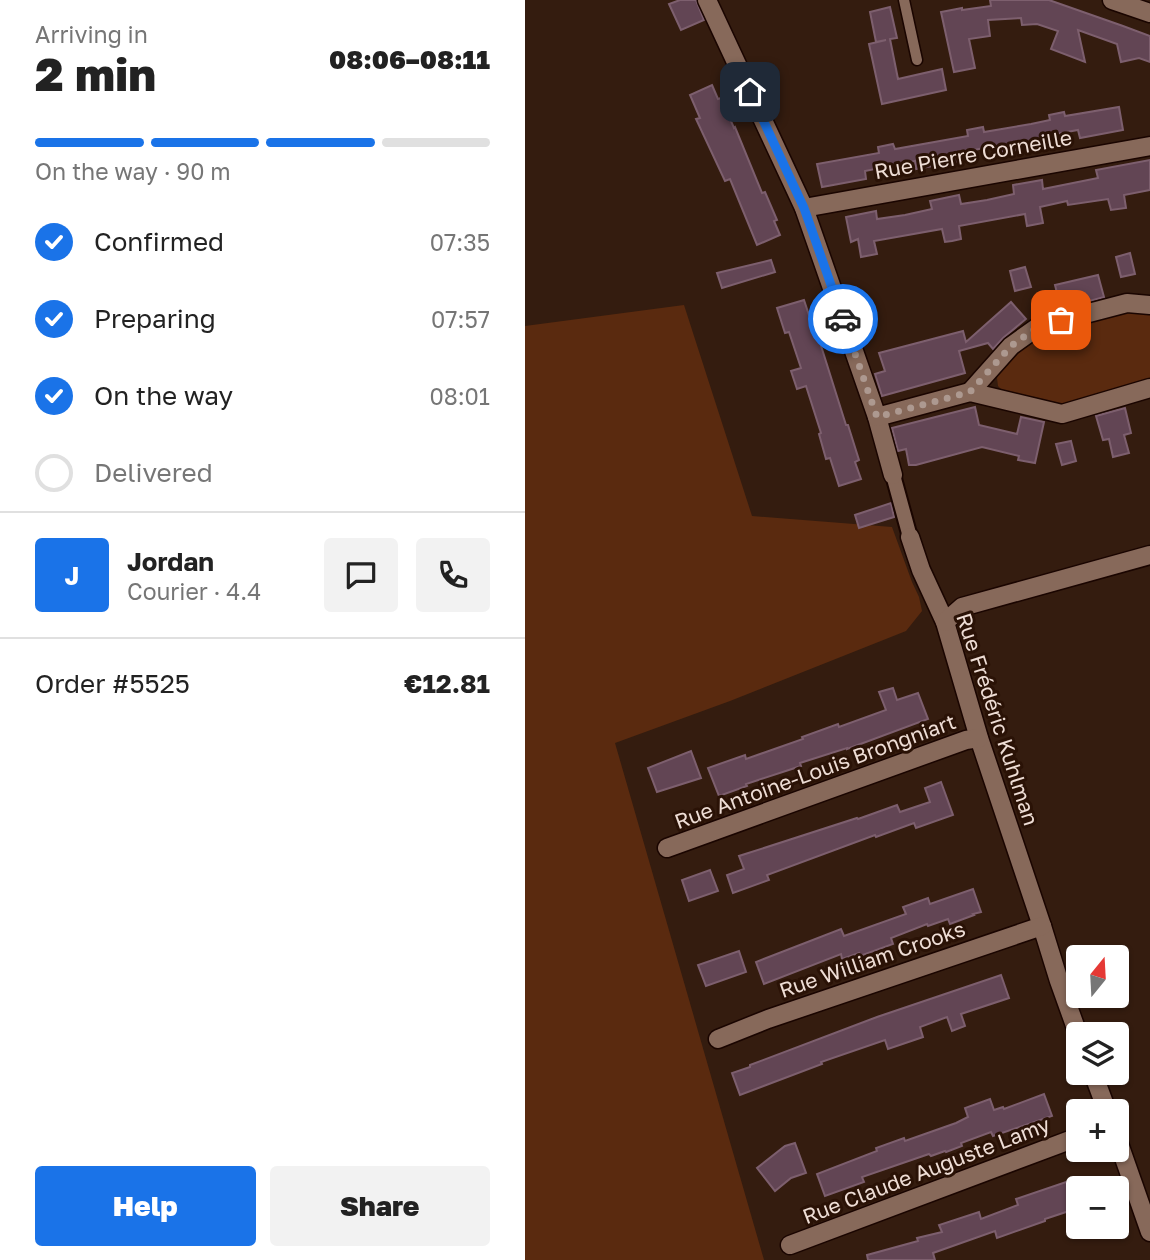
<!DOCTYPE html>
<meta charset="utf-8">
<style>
body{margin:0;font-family:"Golos Text",sans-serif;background:#f2f2f2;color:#222;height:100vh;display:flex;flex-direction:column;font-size:26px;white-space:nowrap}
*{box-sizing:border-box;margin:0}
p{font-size:23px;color:#767676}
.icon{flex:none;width:38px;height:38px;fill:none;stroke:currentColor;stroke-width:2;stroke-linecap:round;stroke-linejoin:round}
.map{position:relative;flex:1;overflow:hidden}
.sheet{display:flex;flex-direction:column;background:#fff;width:525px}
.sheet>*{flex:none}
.needle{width:46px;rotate:18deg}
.buttons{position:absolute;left:541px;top:945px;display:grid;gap:14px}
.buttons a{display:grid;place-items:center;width:63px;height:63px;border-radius:7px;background:#fff;box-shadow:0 2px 5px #0004;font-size:35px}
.pin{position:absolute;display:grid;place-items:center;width:60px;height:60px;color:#fff;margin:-30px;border-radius:14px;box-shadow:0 4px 10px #0006}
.courier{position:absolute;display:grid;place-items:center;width:70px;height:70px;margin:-35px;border:5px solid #1a73e8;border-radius:50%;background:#fff;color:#222;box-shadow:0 2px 9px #0007}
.summary em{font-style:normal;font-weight:800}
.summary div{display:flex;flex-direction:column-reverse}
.summary{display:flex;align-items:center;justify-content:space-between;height:119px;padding:0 35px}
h1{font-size:46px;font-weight:800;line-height:52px}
.bar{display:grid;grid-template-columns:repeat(4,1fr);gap:10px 7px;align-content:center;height:84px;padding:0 35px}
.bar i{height:9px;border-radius:5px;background:#e0e0e0}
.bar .selected{background:#1a73e8}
.bar p{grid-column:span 4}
.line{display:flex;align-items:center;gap:18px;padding:0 35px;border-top:2px solid #e0e0e0}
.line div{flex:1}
.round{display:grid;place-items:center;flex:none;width:74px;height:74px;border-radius:7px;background:#f2f2f2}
ol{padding:0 35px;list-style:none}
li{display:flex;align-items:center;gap:21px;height:77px}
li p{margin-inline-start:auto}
li .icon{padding:7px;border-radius:50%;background:#1a73e8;color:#fff;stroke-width:4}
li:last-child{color:#767676}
li i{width:38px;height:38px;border:4px solid #e0e0e0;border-radius:50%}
.button{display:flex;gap:14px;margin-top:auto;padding:14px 35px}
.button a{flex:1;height:80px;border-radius:7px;background:#1a73e8;color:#fff;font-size:28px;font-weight:800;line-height:80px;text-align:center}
.button a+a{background:#f2f2f2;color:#222}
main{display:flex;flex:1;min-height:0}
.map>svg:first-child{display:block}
</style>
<main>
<section class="sheet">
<div class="summary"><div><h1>2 min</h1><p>Arriving in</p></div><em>08:06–08:11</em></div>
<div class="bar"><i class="selected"></i><i class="selected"></i><i class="selected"></i><i></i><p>On the way · 90 m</p></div>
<ol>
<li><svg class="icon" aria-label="check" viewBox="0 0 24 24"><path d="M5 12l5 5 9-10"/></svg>Confirmed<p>07:35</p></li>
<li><svg class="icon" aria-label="check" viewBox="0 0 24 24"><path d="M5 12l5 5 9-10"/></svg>Preparing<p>07:57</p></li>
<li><svg class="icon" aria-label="check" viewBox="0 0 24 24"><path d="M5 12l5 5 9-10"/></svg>On the way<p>08:01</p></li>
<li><i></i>Delivered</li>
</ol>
<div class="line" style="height:126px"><b class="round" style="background:#1a73e8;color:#fff">J</b><div><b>Jordan</b><p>Courier · 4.4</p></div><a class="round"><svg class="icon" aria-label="chat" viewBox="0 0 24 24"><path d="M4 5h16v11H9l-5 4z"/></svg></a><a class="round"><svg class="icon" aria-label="phone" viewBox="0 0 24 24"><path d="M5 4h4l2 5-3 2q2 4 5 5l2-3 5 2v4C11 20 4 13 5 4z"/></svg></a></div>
<div class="line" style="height:91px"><div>Order #5525</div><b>€12.81</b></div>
<div class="button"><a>Help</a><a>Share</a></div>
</section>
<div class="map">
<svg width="625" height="1260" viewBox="0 0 625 1260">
<rect width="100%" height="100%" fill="#341c0f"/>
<!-- green -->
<g fill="#5a2a0f">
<path d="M 159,305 L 227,516 L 367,527 L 387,582 L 394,597 L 397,611 L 381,631 L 205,701 L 90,743 L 239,1260 L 0,1260 L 0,326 Z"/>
<path d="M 612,308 L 625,310 L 625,382 L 535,405 L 481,394 L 473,386 L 472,378 L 476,369 L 507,341 L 527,331 Z"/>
</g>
<!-- building -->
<g fill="#624554" stroke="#7d5f6e" stroke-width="2">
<path d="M 155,0 L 171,0 L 179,20 L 156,30 L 144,4 Z"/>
<path d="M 465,0 L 524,0 L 598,26 L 625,36 L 625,62 L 614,58 L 596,62 L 592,44 L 553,30 L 560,62 L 526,49 L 533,31 L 512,24 L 497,25 L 496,18 L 463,20 L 465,36 L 444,39 L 450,68 L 429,72 L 416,12 L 437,8 L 437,10 L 466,6 Z"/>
<path d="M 365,7 L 372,38 L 365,39 L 373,79 L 417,69 L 421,90 L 357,104 L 344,44 L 361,40 L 351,42 L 345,12 Z"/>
<path d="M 187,85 L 193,99 L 196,98 L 209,128 L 210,127 L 237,193 L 240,192 L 252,220 L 249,221 L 255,235 L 232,245 L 205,179 L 200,181 L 171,119 L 175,118 L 165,95 Z"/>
<path d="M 594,107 L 598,130 L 555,138 L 553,130 L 536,133 L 520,137 L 521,144 L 477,153 L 475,145 L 433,153 L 435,161 L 391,169 L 390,161 L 340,171 L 341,179 L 297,187 L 292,164 L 354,153 L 353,147 L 368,144 L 370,149 L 443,136 L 442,130 L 458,127 L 459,132 L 506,124 L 525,120 L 524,115 L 539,112 L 540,116 Z"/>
<path d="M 625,160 L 625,190 L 599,195 L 601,208 L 586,210 L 583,199 L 543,205 L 542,201 L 515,207 L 518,223 L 502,226 L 500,214 L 434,226 L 436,239 L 427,241 L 420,242 L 417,229 L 349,241 L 352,254 L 336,257 L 333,239 L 326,242 L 321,217 L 351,211 L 352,219 L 380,215 L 407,209 L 405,201 L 434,195 L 436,204 L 462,200 L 489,194 L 488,185 L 517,180 L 518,189 L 573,178 L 571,170 Z"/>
<path d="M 605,253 L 610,274 L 596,277 L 591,257 Z"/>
<path d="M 246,260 L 250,272 L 197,288 L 192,273 Z"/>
<path d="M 500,267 L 506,287 L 490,291 L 485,271 Z"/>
<path d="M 573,275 L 579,297 L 536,309 L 530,285 Z"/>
<path d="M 279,300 L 284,315 L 286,314 L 321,425 L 323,425 L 334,460 L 330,462 L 336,479 L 314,486 L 305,458 L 301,459 L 294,434 L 296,433 L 281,386 L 272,389 L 266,371 L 276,368 L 264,332 L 260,333 L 252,308 Z"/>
<path d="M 486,302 L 501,319 L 478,338 L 468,349 L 463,343 L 434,351 L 440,373 L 357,396 L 350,374 L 360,371 L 354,353 L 438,331 L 441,342 Z"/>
<path d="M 450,407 L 454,425 L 492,434 L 496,417 L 519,422 L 510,463 L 493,460 L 494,456 L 457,447 L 391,465 L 384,465 L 381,449 L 373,451 L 367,428 Z"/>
<path d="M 600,408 L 606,433 L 599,435 L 604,453 L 588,457 L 584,439 L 578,440 L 571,416 Z"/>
<path d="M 546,441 L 551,461 L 537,465 L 531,444 Z"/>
<path d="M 366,503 L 369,517 L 334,528 L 330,515 Z"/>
<path d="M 368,688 L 372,700 L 393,693 L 403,719 L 322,749 L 322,748 L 275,763 L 276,766 L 221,784 L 222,786 L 194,796 L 183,768 L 220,755 L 221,759 L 278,739 L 277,737 L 313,724 L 314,727 L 361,710 L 354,692 Z"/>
<path d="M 166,751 L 176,778 L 132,792 L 123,768 Z"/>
<path d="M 416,782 L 428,815 L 391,828 L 389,823 L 351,837 L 350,835 L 242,875 L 244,880 L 208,893 L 202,875 L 219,869 L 214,856 L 332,818 L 333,819 L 372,805 L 375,812 L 405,802 L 400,788 Z"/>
<path d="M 185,870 L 193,891 L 164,901 L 157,880 Z"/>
<path d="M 448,889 L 456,912 L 448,914 L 449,915 L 425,924 L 423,919 L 403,926 L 402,924 L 366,938 L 368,944 L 335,956 L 334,953 L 317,959 L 316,954 L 239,984 L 231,962 L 316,929 L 319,936 L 381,914 L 378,907 L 403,898 L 405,904 Z"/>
<path d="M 214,951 L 221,972 L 181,986 L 173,965 Z"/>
<path d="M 476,975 L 484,998 L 436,1014 L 440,1026 L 427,1031 L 422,1017 L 395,1027 L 398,1037 L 363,1049 L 360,1040 L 296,1062 L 297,1064 L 215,1095 L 207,1073 L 225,1067 L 225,1065 L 352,1017 Z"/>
<path d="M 519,1094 L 527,1116 L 468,1136 L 466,1132 L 436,1143 L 437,1146 L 421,1152 L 420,1151 L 406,1156 L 404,1154 L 337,1177 L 339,1182 L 300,1196 L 292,1174 L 352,1151 L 351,1148 L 379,1138 L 380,1141 L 431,1123 L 443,1117 L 440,1108 L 465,1099 L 469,1110 L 478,1107 L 479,1109 Z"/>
<path d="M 270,1143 L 281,1173 L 266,1178 L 250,1191 L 232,1168 L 260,1146 Z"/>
<path d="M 544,1181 L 553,1208 L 520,1219 L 520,1221 L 472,1238 L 470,1231 L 408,1253 L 410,1260 L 343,1260 L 342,1255 L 393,1241 L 392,1238 L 417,1232 L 414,1225 L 454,1212 L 456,1219 L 493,1205 L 491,1199 Z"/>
</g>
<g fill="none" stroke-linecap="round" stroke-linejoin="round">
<defs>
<path id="service" d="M 379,0 L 392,60"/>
<path id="pedestrian" d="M 368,475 L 385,537"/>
<g id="minor">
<path d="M 182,0 L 279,208 L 352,417 L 368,475"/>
<path d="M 279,208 L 625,146"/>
<path d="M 445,392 L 486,346 L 514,326 L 602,303 L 625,305"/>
<path d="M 352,417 L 445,392 L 537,414 L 625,388"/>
<path d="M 385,537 L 396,570 L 420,622 L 454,738 L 517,926 L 534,981 L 553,1034"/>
<path d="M 420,622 L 437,607 L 625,555"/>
<path d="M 142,848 L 441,740 L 454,738"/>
<path d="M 193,1039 L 243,1019 L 517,926"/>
<path d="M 568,1073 L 582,1111"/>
<path d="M 592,1138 L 625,1232"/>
<path d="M 265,1245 L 553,1137"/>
</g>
<path id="tertiary" d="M 587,0 L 625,13"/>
</defs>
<!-- service casing -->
<use href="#service" stroke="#1a0500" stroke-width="13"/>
<!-- pedestrian casing -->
<use href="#pedestrian" stroke="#1a0500" stroke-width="18"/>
<!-- minor casing -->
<use href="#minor" stroke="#1a0500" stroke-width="21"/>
<!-- tertiary casing -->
<use href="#tertiary" stroke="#1a0500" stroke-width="21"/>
<!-- service -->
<use href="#service" stroke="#87695a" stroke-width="10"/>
<!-- pedestrian -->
<use href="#pedestrian" stroke="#87695a" stroke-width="14"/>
<!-- minor -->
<use href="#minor" stroke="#87695a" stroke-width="18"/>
<!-- tertiary -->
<use href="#tertiary" stroke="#87695a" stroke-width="18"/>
</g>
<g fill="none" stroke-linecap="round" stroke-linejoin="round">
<!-- done -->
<path stroke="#ad9990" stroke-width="7" stroke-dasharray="0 12.6" d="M 318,319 L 352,417 L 445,392 L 486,346 L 514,326 L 536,320"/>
<!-- route -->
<path stroke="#1a73e8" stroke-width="9" d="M 225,92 L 279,208 L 318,319"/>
</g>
<g text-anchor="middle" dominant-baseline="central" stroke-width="6" stroke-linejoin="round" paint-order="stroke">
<!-- street labels -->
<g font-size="21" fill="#eeddd5" stroke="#2a1206">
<text transform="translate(448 154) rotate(-10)">Rue Pierre Corneille</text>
<text transform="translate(473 719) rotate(72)">Rue Frédéric Kuhlman</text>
<text transform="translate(290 771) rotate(-20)">Rue Antoine-Louis Brongniart</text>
<text transform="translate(347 959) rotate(-19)">Rue William Crooks</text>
<text transform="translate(401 1170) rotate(-21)">Rue Claude Auguste Lamy</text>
</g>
</g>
</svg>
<div class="buttons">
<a><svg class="needle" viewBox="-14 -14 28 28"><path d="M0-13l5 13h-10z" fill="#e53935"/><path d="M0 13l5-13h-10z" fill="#767676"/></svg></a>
<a><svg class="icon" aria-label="layers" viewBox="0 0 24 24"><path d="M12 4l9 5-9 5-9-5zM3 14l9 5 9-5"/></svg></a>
<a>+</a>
<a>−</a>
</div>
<div class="pin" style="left:536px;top:320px;background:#ea580c"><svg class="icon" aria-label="bag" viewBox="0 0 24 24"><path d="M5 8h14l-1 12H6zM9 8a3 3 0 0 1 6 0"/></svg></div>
<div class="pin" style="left:225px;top:92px;background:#1f2937"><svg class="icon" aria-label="home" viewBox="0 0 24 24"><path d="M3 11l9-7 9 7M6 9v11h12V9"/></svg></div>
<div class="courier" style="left:318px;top:319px"><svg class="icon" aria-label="car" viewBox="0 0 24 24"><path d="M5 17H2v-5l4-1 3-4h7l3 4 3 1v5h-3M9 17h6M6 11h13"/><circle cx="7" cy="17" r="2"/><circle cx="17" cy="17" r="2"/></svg></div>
</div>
</main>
